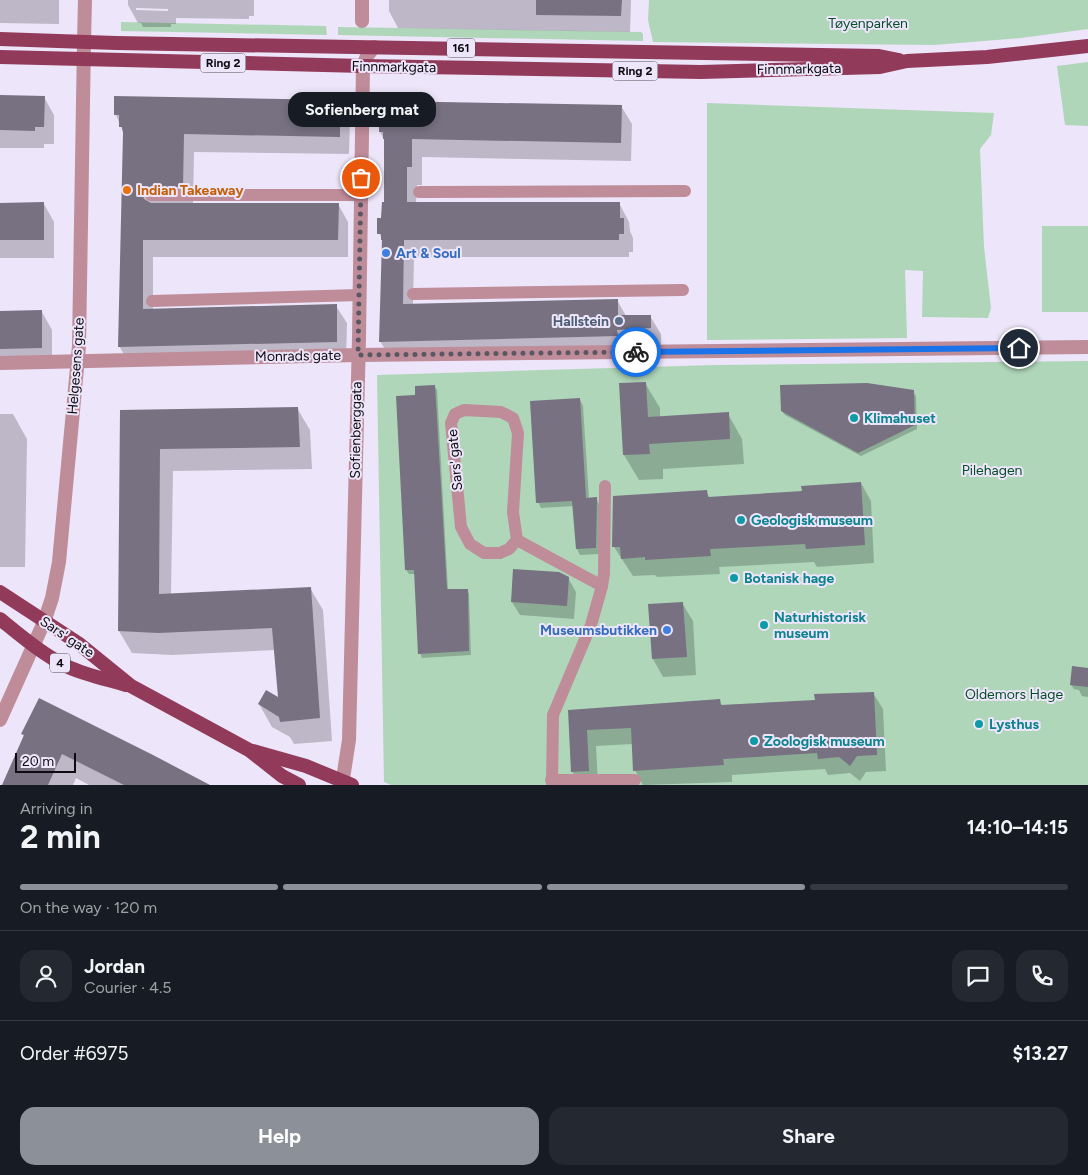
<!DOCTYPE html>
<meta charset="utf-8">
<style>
body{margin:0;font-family:Figtree,sans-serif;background:#242831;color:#f1f3f6;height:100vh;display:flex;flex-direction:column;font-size:19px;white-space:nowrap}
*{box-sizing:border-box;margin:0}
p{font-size:16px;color:#9ea1a6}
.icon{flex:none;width:28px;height:28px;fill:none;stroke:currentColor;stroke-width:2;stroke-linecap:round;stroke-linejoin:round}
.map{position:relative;height:785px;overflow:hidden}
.sheet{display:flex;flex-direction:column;background:#171b24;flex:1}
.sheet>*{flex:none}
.scale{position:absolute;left:15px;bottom:12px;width:61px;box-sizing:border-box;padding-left:5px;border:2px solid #0d0a11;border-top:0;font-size:14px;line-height:18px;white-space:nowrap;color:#0d0a11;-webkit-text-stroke:4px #ede5f9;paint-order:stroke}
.pin{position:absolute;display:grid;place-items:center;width:42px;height:42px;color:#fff;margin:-21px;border:2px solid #fff;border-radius:50%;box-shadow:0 1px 5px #0007}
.courier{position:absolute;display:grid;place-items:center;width:50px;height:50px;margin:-25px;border:4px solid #1a73e8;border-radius:50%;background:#fff;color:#222;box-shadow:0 1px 6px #0007}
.bubble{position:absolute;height:35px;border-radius:15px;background:#171b24;box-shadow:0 2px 8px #0003;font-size:16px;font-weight:700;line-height:35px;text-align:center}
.overview em{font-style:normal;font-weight:700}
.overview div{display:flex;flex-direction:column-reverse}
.overview{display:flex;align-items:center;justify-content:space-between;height:85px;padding:0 20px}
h1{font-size:32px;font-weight:700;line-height:38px}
.bar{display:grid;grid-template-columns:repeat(4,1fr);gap:8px 5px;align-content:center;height:60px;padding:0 20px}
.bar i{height:6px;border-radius:4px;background:#363941}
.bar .current{background:#8c9099}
.bar p{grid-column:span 4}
.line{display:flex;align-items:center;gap:12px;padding:0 20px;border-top:1px solid #363941}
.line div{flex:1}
.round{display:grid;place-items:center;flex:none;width:52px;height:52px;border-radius:15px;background:#242831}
.button{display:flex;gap:10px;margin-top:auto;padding:10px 20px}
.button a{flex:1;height:58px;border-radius:15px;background:#8c9099;color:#fff;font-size:20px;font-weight:700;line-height:58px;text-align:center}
.button a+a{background:#242831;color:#f1f3f6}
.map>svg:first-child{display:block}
</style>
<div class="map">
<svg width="1088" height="785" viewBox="0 0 1088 785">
<rect width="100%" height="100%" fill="#ede5f9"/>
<!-- green -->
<g fill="#afd6b9">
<path d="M 649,0 L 1088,0 L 1088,29 L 1021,38 L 934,45 L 653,42 L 648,20 Z"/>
<path d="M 121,22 L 326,26 L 327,35 L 121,31 Z"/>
<path d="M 338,27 L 641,32 L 643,34 L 643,41 L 338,35 Z"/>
<path d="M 1088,62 L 1088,126 L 1065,125 L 1057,66 Z"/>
<path d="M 707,103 L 994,113 L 991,135 L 980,149 L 984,247 L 991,308 L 988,318 L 922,317 L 923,271 L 905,270 L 907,338 L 707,340 Z"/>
<rect x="1042" y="226" width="46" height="86"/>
<path d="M 1088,361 L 1088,785 L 391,785 L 384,782 L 377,375 L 715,365 Z"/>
</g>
<!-- shadow -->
<g fill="#0003" fill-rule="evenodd">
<path d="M 0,0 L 59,0 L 59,24 L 0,23 Z"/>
<path d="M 128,0 L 254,0 L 254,16 L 249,16 L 249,19 L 176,18 L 176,24 L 171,24 L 171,27 L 143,27 L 141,23 L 138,23 L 128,5 ZM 136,8 L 168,9 L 168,11 L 136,10 Z"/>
<path d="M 389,0 L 631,0 L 630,32 L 398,28 L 389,11 Z"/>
<path d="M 0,96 L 44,97 L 54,115 L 54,144 L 44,144 L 44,148 L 0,148 Z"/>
<path d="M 339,101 L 350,119 L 349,154 L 194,152 L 193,204 L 338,204 L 348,222 L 348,257 L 153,257 L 153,310 L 336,306 L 347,323 L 346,359 L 130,364 L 119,346 L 124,134 L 116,115 Z"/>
<path d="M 621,106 L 632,124 L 631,161 L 422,157 L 422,185 L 417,185 L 416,203 L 619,203 L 629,222 L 630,231 L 633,238 L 633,252 L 629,252 L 629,257 L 414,257 L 413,305 L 617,300 L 626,316 L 650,316 L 661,334 L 661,346 L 391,359 L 380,341 L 384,242 L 379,233 L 385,203 L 385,141 L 380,132 Z"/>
<path d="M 0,204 L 44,204 L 54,222 L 54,258 L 0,258 Z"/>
<path d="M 0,312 L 42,312 L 52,330 L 52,366 L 0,367 Z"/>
<path d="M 645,383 L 660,408 L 660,418 L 728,414 L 742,439 L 744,464 L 663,469 L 663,479 L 639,480 L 624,455 Z"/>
<path d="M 434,386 L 437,390 L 448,590 L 467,590 L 469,594 L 471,655 L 422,658 L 420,653 L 416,574 L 409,574 L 406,570 L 397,398 L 416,396 Z"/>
<path d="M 913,392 L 916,396 L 917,429 L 861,456 L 785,415 L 782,411 Z"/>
<path d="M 580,400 L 583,406 L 589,499 L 596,498 L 599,504 L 599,554 L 580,555 L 577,549 L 574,506 L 541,508 L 538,502 Z"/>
<path d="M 297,408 L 310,430 L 312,469 L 173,471 L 171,595 L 310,588 L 323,610 L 332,741 L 294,744 L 290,737 L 272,727 L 259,704 L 279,699 L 275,650 L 172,655 L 132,653 L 119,631 L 122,411 Z"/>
<path d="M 0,414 L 13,414 L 27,439 L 25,567 L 0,567 Z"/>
<path d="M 861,483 L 871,501 L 874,563 L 817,567 L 814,562 L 719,567 L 720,574 L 657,577 L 655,575 L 633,576 L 614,547 L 706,492 L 710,498 L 803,492 Z"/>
<path d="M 568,578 L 576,592 L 574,619 L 520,615 L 512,602 Z"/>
<path d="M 682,603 L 693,621 L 696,675 L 663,677 L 653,659 Z"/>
<path d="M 1088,669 L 1088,697 L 1082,696 L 1079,690 L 1074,689 L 1071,685 Z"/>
<path d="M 873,693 L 883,709 L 886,771 L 866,772 L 860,781 L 850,773 L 828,775 L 825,769 L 732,775 L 732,782 L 643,785 L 635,770 L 633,744 L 596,746 L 598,785 L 580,785 L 572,771 L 569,711 L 719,701 L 723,707 L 816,701 Z"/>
<path d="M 23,734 L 207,785 L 89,785 L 76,778 L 73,785 L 3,785 L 24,737 Z"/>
</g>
<!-- building -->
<g fill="#777182">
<path d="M 536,0 L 622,0 L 621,16 L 536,15 Z"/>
<path d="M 0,95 L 45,96 L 44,127 L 35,127 L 35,131 L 0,130 Z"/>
<path d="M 114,96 L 340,100 L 340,137 L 184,134 L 183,187 L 151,187 L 144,191 L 143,195 L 144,199 L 151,203 L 339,203 L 338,240 L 143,240 L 143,309 L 337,304 L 337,342 L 118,347 L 123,133 L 122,127 L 119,127 L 119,115 L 114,115 Z"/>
<path d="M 383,101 L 622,105 L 621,143 L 412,139 L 412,167 L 407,167 L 407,202 L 620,202 L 620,218 L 624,218 L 624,234 L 619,234 L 619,240 L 404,240 L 403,304 L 618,299 L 618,315 L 651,315 L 651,328 L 617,330 L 618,336 L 379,342 L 382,240 L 381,240 L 381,234 L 377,234 L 377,218 L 381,218 L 382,202 L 384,202 L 384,139 L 383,139 L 383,132 L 379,132 L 379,116 L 383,116 Z"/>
<path d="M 44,202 L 44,240 L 0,240 L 0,203 Z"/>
<path d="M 42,310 L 42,348 L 0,349 L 0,311 Z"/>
<path d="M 646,382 L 648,417 L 729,412 L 730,439 L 649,444 L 650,454 L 623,455 L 619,383 Z"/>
<path d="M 867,383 L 914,390 L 915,425 L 858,453 L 781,411 L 780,385 Z"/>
<path d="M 435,385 L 447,589 L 468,589 L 469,651 L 418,654 L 414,570 L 405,570 L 396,396 L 415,395 L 415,386 Z"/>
<path d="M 580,398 L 586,498 L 597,497 L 596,548 L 576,549 L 572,501 L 536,503 L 530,401 Z"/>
<path d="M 298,407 L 300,447 L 160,449 L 159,594 L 311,587 L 320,718 L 280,722 L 279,717 L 258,704 L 266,690 L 278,697 L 272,628 L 158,633 L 118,631 L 120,410 Z"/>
<path d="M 861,482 L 865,545 L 806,549 L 805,544 L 710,549 L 711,556 L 645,560 L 645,557 L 621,559 L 620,547 L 612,547 L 613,496 L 707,490 L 708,497 L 802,491 L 801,486 Z"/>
<path d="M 513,569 L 559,572 L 569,577 L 567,606 L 511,602 Z"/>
<path d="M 683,602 L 687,657 L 652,659 L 648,604 Z"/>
<path d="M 1072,666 L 1088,668 L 1088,687 L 1070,685 Z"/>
<path d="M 874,692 L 877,755 L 857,756 L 850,766 L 839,757 L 818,759 L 817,753 L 723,759 L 724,765 L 633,771 L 631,728 L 587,730 L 589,771 L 571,772 L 568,710 L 720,699 L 721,705 L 815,700 L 814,694 Z"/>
<path d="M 39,698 L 153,755 L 210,785 L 124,785 L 62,754 L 48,785 L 2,785 L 24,735 L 21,734 Z"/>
</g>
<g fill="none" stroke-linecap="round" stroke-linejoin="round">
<!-- service -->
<g stroke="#bf8c9a" stroke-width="12">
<path d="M 419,192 L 685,191"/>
<path d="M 151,195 L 360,195"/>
<path d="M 413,294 L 683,290"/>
<path d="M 152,301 L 359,295"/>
<path d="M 464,410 L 501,412 L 513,418 L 518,433 L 513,512 L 517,540 L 509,549 L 500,553 L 484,553 L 470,544 L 461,527 L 451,423 L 455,414 Z"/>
<path d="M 517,540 L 602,586"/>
<path d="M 551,780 L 635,780"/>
<path d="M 552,785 L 553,715 L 591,625 L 602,586 L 604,574 L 605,486"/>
</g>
<!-- minor -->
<g stroke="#bf8c9a" stroke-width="14">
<path d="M 362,21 L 362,0"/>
<path d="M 84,42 L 85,0"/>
<path d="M 0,363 L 358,355 L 1088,347"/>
<path d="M 342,785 L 349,740 L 359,338 L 363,66 L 367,56 L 374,47"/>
</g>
<!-- tertiary -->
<path stroke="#bf8c9a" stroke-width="14" d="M 0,720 L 44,622 L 52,598 L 59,562 L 79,346 L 84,42"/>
<!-- primary -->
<g stroke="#923a59" stroke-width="14">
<path d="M 0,39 L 116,43 L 879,56 L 899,60"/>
<path d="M 0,57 L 363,66 L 701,72 L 880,67 L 907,61 L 987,57 L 1088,46"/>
<path d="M 0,592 L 78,643 L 131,686 L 249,750 L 282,776 L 299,785"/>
<path d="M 0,619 C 21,636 42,654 66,666 C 85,675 106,679 126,685"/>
<path d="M 253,751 L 306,766 L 352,785"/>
</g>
</g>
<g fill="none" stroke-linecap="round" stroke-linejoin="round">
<!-- done -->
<path stroke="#5b5762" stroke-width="5" stroke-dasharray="0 9" d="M 361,178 L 358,355 L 636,352"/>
<!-- route -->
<path stroke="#1a73e8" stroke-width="6" d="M 636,352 L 1019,348"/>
</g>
<!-- markers -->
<circle fill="#e8710a" stroke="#ede5f9" stroke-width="2" cx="127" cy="190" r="5"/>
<g fill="#3f7fe0" stroke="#ede5f9" stroke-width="2">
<circle cx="386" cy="253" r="5"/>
<circle cx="667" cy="630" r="5"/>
</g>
<circle fill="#5c6f8a" stroke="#ede5f9" stroke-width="2" cx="619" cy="321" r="5"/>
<g fill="#0f9aa8" stroke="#ede5f9" stroke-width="2">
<circle cx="854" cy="418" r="5"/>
<circle cx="741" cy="520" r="5"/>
<circle cx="734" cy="578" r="5"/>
<circle cx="764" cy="625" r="5"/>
<circle cx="979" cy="724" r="5"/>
<circle cx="754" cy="741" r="5"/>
</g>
<g text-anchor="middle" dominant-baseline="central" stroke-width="4" stroke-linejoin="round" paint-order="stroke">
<!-- shield labels -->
<g fill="#ede5f9" stroke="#504c57" stroke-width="1">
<rect x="447" y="38.5" width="28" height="19" rx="4"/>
<rect x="200.5" y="53.5" width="45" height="19" rx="4"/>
<rect x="612.5" y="61.5" width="45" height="19" rx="4"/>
<rect x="50" y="653.5" width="20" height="19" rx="4"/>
</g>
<g font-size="12" font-weight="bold" fill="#0d0a11">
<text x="461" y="48">161</text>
<text x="223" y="63">Ring 2</text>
<text x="635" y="71">Ring 2</text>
<text x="60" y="663">4</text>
</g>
<!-- park labels -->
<g font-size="14" fill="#054d27" stroke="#ede5f9">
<text x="868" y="23">Tøyenparken</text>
<text x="992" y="470">Pilehagen</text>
<text x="1014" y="694">Oldemors Hage</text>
</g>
<!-- street labels -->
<g font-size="14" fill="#0d0a11" stroke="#ede5f9">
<text transform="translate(394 67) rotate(1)">Finnmarkgata</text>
<text transform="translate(799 69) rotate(-1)">Finnmarkgata</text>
<text transform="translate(298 356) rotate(-1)">Monrads gate</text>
<text transform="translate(76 366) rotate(-86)">Helgesens gate</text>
<text transform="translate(356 430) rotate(-89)">Sofienberggata</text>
<text transform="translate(455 460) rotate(-95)">Sars' gate</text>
<text transform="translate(67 637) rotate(34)">Sars' gate</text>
</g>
<!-- food labels -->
<g font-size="14" font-weight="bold" fill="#c56008" stroke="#ede5f9" text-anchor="start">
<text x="137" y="190">Indian Takeaway</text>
</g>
<!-- shop labels -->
<g font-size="14" font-weight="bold" fill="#366cbe" stroke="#ede5f9" text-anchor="start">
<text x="396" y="253">Art &amp; Soul</text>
<text x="657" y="630" text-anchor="end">Museumsbutikken</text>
</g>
<!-- service labels -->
<g font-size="14" font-weight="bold" fill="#4e5e75" stroke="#ede5f9" text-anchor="end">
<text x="609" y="321">Hallstein</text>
</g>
<!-- culture labels -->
<g font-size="14" font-weight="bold" fill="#0d838f" stroke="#ede5f9" text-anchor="start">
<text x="864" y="418">Klimahuset</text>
<text x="751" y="520">Geologisk museum</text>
<text x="744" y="578">Botanisk hage</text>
<text x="774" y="617">Naturhistorisk<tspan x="774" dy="16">museum</tspan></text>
<text x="989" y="724">Lysthus</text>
<text x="764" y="741">Zoologisk museum</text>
</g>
</g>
</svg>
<div class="scale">20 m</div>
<div class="pin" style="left:361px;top:178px;background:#ea580c"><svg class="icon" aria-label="bag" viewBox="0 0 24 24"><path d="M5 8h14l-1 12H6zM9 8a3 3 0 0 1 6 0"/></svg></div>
<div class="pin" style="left:1019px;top:348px;background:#1f2937"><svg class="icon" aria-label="home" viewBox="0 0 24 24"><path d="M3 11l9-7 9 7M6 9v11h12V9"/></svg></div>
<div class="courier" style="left:636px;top:352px"><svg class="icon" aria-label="bike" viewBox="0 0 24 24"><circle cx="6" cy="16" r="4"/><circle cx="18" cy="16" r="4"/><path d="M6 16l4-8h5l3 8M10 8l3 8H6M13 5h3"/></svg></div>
<div class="bubble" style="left:288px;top:92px;width:148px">Sofienberg mat</div>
</div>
<section class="sheet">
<div class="overview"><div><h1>2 min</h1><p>Arriving in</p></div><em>14:10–14:15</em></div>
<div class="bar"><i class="current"></i><i class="current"></i><i class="current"></i><i></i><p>On the way · 120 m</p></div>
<div class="line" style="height:90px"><a class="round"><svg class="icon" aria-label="person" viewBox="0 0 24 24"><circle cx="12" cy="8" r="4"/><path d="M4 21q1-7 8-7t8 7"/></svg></a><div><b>Jordan</b><p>Courier · 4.5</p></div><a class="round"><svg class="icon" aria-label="chat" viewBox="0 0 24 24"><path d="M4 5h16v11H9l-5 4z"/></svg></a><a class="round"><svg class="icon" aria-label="phone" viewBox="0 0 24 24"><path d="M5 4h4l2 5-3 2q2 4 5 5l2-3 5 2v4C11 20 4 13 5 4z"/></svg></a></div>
<div class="line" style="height:65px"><div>Order #6975</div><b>$13.27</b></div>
<div class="button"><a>Help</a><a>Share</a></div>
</section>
